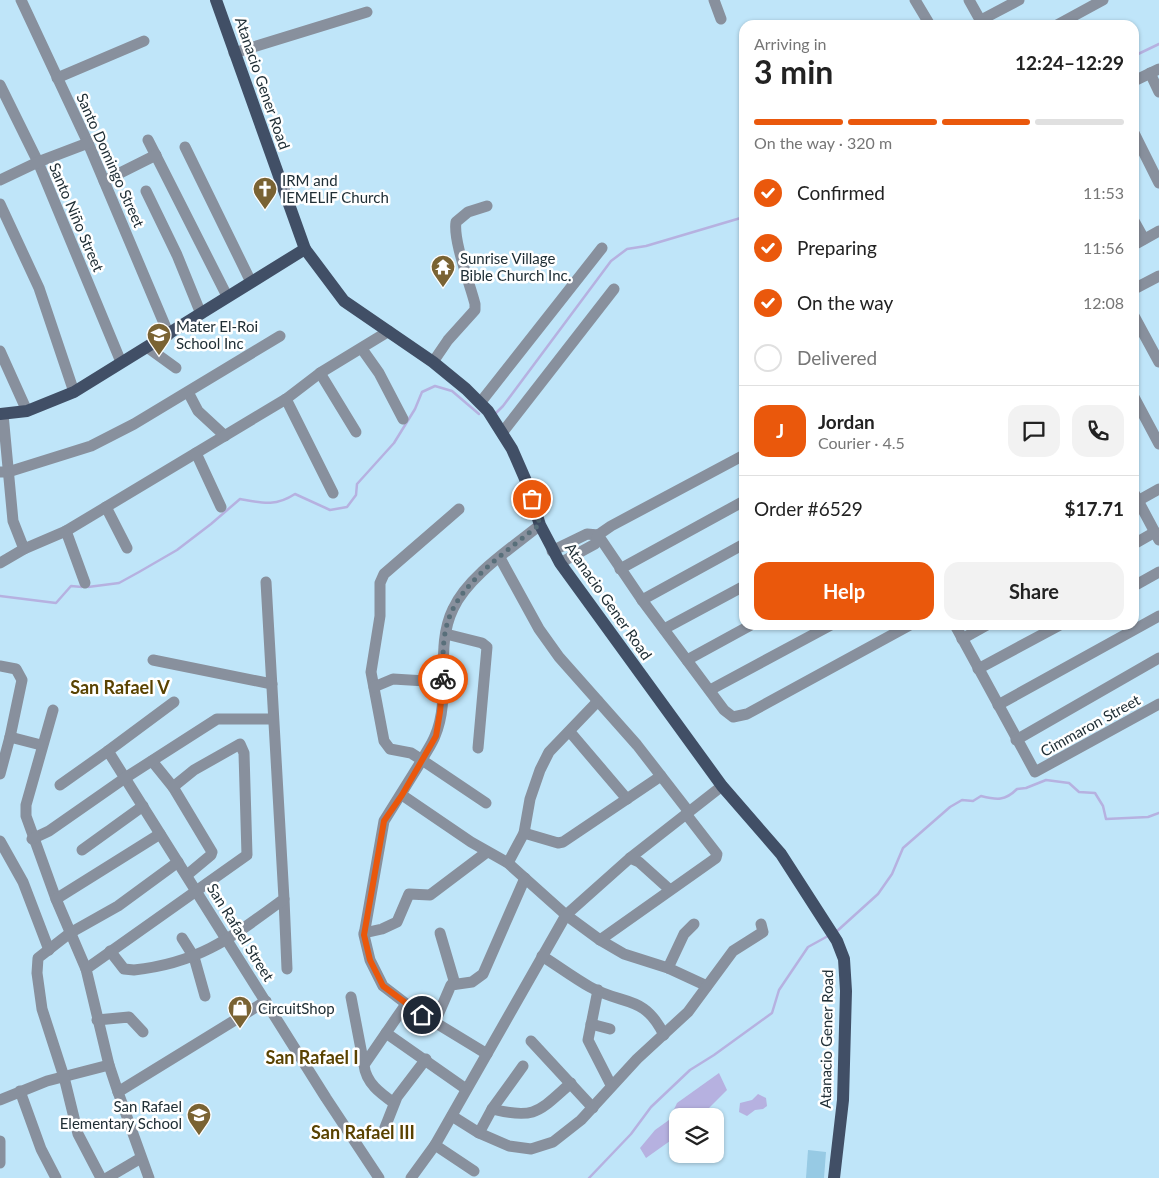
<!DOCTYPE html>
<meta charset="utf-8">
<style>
body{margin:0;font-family:Lato,sans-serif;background:#f2f2f2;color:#222;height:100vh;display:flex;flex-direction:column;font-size:19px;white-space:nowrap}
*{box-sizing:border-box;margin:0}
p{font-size:16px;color:#767676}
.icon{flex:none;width:28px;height:28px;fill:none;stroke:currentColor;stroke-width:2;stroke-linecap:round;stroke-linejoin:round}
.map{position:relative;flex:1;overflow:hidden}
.side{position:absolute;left:739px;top:20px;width:400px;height:610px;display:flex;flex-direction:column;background:#fff;border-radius:15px;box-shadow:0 1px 4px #0004}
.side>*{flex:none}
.buttons{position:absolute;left:669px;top:1108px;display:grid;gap:10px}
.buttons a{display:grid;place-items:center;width:55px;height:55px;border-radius:10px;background:#fff;box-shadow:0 1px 4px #0004;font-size:25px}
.pin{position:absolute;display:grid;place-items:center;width:42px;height:42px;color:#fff;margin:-21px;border:2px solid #fff;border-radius:50%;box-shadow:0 1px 5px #0007}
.courier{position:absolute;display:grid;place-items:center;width:50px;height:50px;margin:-25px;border:4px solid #ea580c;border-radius:50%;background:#fff;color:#222;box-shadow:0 1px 6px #0007}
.headline em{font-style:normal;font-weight:700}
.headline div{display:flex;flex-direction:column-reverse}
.headline{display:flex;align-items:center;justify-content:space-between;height:85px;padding:0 15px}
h1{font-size:32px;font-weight:700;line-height:38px}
.bar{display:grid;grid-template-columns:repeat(4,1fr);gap:8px 5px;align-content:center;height:60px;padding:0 15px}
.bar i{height:6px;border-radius:4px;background:#e0e0e0}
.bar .current{background:#ea580c}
.bar p{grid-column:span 4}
.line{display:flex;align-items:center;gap:12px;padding:0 15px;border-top:1px solid #e0e0e0}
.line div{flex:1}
.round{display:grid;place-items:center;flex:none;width:52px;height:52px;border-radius:15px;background:#f2f2f2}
ol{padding:0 15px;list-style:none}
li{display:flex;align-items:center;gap:15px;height:55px}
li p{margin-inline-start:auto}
li .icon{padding:5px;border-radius:50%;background:#ea580c;color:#fff;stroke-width:4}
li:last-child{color:#767676}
li i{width:28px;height:28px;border:2px solid #e0e0e0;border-radius:50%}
.primary-button{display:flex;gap:10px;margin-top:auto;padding:10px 15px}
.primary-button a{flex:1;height:58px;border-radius:15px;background:#ea580c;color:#fff;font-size:20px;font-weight:700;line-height:58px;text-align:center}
.primary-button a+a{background:#f2f2f2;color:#222}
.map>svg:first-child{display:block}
</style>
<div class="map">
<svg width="1159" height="1178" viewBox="0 0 1159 1178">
<rect width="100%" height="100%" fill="#bfe5f9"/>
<!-- green -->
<path fill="#97cae4" d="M 808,1150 L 826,1152 L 824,1178 L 806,1178 Z"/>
<!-- water -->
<g fill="#b6b1e0">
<path d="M 719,1073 L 727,1090 L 701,1116 L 678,1116 L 677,1136 L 646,1158 L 640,1148 L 655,1130 L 669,1120 L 677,1103 Z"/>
<path d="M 758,1094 L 766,1098 L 767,1106 L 763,1109 L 755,1110 L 747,1116 L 739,1112 L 740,1103 L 752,1100 Z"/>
</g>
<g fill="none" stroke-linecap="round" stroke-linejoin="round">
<!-- stream -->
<g stroke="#b6b1e0" stroke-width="2.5">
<path d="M 1134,56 L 1159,44"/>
<path d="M 495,414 L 503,406 L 611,261 L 627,249 L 646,246 L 744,217"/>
<path d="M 88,587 L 119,583 L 139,572 L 177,550 L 211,524 L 240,499 C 262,503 275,507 295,494 L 330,510 L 347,507 L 356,495 L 357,484 L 394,443 L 415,409 L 422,392 L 435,386 L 452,391 L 479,414"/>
<path d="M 0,596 L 56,603 L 71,586 L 82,587"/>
<path d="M 836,932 L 878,894 L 892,874 L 903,848 L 950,807 L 962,800 L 973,801 L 981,796 C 997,800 1005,801 1017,789 L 1026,788 L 1046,780 L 1069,783 L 1079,792 L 1095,793 L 1103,806 L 1106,819 L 1148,817 L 1159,813"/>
<path d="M 589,1178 L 631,1134 L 651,1107 L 690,1070 L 714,1055 L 772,1013 L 779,990 L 808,947 L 828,936"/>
</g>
<!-- minor -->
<g stroke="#88909d" stroke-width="11">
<path d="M 21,0 L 88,143 L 169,335"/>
<path d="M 714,0 L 721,19"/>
<path d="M 915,0 L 930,25"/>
<path d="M 969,0 L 983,25"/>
<path d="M 981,20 L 1019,0"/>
<path d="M 1057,25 L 1103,0"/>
<path d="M 234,53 L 367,12"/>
<path d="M 1150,73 L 1159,92"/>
<path d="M 57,78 L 144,41"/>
<path d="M 1134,81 L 1159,69"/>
<path d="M 0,85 L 38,162 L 121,362"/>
<path d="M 1134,133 L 1159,183"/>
<path d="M 148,140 L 227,296"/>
<path d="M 185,147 L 251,282"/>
<path d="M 0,180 L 38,162 L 88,143"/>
<path d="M 104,181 L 156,155"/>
<path d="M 146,191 L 177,255 L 201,314"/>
<path d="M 0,204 L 39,288 L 74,392"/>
<path d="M 1134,221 L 1144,239"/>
<path d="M 1134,245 L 1159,231"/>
<path d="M 1134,289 L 1159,276"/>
<path d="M 1134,316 L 1159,362"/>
<path d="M 147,347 L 176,368"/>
<path d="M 362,349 L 379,373 L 403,419"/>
<path d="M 0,351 L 27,411"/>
<path d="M 433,362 L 448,340 L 475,310 L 475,304 C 470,284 453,241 456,222 L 468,212 L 487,206"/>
<path d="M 320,373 L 356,432"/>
<path d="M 188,392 L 198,411 L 225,436"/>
<path d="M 1134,397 L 1159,444"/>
<path d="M 286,399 L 333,493"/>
<path d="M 480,403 L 602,248"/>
<path d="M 3,414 L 13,521 L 24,549 L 66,531 L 286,399 L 320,373 L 389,331"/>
<path d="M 502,433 L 614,289"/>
<path d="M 196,453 L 221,507"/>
<path d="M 0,472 L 8,472 L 91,446 L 134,424 L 280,336"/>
<path d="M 1134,493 L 1159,540"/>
<path d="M 1134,503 L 1159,489"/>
<path d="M 106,507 L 127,548"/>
<path d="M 459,509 L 384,574 L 380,583 L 380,616 L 371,672 L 384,741 L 390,749 L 411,753 L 422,760 L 384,821 L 364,935 L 370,960 L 383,986 L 413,1009 L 487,1054"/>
<path d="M 66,531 L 85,583"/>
<path d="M 598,535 L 642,600 L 724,710 L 733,717 L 747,714 L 910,625"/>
<path d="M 1134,544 L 1155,532"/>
<path d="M 552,551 L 587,534 L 598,535"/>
<path d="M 500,558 L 539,629 L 559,657 L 637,745 L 689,812"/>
<path d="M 0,563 L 24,549"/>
<path d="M 560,563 L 595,544 L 598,535 L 611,526 L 744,455"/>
<path d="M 620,569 L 744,501"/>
<path d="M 1134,586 L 1159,572"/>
<path d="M 642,600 L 744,544"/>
<path d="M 955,625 L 1035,772 L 1159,704"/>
<path d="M 664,629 L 744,586"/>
<path d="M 446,634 L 482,643 L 487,647 L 478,748"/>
<path d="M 962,639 L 987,625"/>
<path d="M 153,660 L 272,684"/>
<path d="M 687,660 L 751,625"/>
<path d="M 0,666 L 16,669 L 22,680 L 10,737"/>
<path d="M 978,669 L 1060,625"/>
<path d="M 374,687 L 393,679 L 442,682"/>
<path d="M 710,690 L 831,625"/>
<path d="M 998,705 L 1159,616"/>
<path d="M 53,710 L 26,805 L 26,816 L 56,899 L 86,969"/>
<path d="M 570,732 L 627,799"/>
<path d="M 1016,740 L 1159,658"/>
<path d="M 108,751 L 174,702"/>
<path d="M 152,761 L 173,787 L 212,852 L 211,855 L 187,875"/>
<path d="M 0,774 L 10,737 L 41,745"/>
<path d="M 60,785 L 108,751 L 326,1098 L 379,1178"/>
<path d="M 402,795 L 471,842 L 508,863 L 566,915 L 600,940 L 624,954 L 668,968 L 707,986"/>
<path d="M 486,803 L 422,760 C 426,752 432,744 435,736 C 452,697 434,648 453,609 C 468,576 513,547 540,525"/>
<path d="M 524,833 L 558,843 L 563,842 L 661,776"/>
<path d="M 32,839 L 49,831 L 125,778 L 217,719 L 273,719"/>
<path d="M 0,841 L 23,882 L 49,950"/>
<path d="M 82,850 L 143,806"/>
<path d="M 630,858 L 639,862 L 669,889"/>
<path d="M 508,863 L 524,833 L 530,799 L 540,770 L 549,752 L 598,701"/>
<path d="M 56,899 L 160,834"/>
<path d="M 284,899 L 287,969"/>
<path d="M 364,933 L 382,929 L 397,922 L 409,894 L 430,895 L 487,852"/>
<path d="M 440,933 L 455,984"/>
<path d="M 182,938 L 194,957 L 205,996"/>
<path d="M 600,940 L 716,858 L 717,854 L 686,814"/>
<path d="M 110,951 L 124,969 L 134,970 C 200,963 232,937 284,899 L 266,582"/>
<path d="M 542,956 C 558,966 574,978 590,987 C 624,1006 644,994 664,1035"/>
<path d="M 668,968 L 684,934 L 694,924"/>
<path d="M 598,990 L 588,1040 L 611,1085"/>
<path d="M 351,997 L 364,1065"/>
<path d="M 406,1004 L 386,1033 L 466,1089"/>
<path d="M 97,1020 L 129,1017 L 143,1032"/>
<path d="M 435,1022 L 451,985 L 472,982 L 483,974 L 525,878"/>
<path d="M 591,1024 L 610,1029"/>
<path d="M 386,1033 L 364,1065 C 366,1083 380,1093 394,1103"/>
<path d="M 531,1041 L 593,1108"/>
<path d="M 20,1091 L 41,1149 L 56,1178"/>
<path d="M 118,1092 L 109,1065 L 86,969 L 247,855 L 244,753 L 240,744 L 194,770 L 173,787"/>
<path d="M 0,1100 L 47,1081 L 109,1065"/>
<path d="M 492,1109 C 536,1120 539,1111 571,1083"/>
<path d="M 452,1116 L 479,1133 L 509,1146 L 531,1149 L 553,1142 L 581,1120 L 637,1059 L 688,1012 L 733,951 L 763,932 L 761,924"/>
<path d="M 479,1133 L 492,1109 L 523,1066"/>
<path d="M 382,1135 L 397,1097 L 426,1059"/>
<path d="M 0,1141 L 0,1163"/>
<path d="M 435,1145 L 474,1171"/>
<path d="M 101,1178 L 78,1134 L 64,1077 L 42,1009 L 37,973 L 38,958 L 70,933 L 118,906 L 178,862"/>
<path d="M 107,1178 L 141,1158"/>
<path d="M 149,1178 L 118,1092 L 266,1001"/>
<path d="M 411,1178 L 435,1145 L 566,915 L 630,858 L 722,786"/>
</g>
<!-- major -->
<g stroke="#414f66" stroke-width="12">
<path d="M 216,0 L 305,249 L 344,301 L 433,362 L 466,389 L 488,411 L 512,449 L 526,481 L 540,525 L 560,563 L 722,786 L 781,854 L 837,941 L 844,959 L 846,991 L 843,1100 L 834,1178"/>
<path d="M 0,414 L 27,411 L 74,392 L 305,249"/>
</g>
</g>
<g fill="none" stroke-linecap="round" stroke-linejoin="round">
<!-- done -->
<path stroke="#586f7a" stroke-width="5" stroke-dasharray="0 9" d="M 443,679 C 443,661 442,639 448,621 C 460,582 509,550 540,524 L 532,499"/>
<!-- route -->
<path stroke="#ea580c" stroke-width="6" d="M 422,1015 L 383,986 L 370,960 L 364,935 L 384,821 L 402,795 L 436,736 L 440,712 L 443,679"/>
</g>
<!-- icons -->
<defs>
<symbol id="church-pin" viewBox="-11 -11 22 30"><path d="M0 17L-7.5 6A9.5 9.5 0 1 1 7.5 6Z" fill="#7a6333" stroke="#fff"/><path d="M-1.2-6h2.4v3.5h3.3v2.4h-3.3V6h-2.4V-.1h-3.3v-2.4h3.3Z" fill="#fff"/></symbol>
<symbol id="temple-pin" viewBox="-11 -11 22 30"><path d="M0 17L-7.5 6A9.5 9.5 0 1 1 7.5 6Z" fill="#7a6333" stroke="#fff"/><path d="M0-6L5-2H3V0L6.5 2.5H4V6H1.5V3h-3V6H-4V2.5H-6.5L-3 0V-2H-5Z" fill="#fff"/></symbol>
<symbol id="school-pin" viewBox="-11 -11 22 30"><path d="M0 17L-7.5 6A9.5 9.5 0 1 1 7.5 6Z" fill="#7a6333" stroke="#fff"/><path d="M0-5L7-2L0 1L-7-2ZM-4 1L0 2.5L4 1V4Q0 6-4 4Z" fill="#fff"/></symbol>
<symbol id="shop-pin" viewBox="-11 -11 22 30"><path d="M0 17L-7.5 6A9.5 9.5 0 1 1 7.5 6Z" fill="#7a6333" stroke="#fff"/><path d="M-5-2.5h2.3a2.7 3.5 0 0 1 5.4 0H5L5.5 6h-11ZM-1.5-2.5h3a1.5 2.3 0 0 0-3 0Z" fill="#fff"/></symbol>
</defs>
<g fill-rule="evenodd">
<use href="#church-pin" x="251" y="175" width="28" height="38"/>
<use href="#temple-pin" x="429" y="253" width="28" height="38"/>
<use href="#school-pin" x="145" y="321" width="28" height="38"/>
<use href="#shop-pin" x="226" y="994" width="28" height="38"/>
<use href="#school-pin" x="185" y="1101" width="28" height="38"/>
</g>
<g text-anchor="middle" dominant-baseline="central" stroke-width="5" stroke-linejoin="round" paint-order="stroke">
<!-- street labels -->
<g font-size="15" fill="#202f36" stroke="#fff">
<text transform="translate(263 83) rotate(71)">Atanacio Gener Road</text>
<text transform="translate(111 160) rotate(66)">Santo Domingo Street</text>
<text transform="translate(77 217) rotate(67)">Santo Niño Street</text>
<text transform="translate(609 601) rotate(55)">Atanacio Gener Road</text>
<text transform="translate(1090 725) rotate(-29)">Cimmaron Street</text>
<text transform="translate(241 932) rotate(58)">San Rafael Street</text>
<text transform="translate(826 1039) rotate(-89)">Atanacio Gener Road</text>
</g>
<!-- poi labels -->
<g font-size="15" fill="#202f36" stroke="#fff" text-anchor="start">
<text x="282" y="180">IRM and<tspan x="282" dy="17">IEMELIF Church</tspan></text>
<text x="460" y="258">Sunrise Village<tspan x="460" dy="17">Bible Church Inc.</tspan></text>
<text x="176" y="326">Mater El-Roi<tspan x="176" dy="17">School Inc</tspan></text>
<text x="258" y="1008">CircuitShop</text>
<text x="182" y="1106" text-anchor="end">San Rafael<tspan x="182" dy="17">Elementary School</tspan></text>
</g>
<!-- quarter labels -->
<g font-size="18" font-weight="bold" fill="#594201" stroke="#fff">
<text x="120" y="687">San Rafael V</text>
<text x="312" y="1057">San Rafael I</text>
<text x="363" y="1132">San Rafael III</text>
</g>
</g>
</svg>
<div class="buttons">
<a><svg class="icon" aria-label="layers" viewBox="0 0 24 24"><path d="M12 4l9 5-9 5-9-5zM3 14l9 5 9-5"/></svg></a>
</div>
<div class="pin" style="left:532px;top:499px;background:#ea580c"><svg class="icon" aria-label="bag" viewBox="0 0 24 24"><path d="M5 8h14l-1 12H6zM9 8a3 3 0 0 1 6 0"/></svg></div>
<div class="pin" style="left:422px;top:1015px;background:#1f2937"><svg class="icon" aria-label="home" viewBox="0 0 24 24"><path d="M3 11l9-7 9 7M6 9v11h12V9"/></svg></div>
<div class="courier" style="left:443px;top:679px"><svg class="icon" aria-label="bike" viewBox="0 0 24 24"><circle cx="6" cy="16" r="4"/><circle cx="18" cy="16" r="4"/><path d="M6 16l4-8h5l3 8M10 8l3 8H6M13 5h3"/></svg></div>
<section class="side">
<div class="headline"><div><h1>3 min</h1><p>Arriving in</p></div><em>12:24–12:29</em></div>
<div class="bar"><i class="current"></i><i class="current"></i><i class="current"></i><i></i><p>On the way · 320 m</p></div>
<ol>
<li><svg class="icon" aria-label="check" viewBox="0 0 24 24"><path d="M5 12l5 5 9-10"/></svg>Confirmed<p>11:53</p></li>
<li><svg class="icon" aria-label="check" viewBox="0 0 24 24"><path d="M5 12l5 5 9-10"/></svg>Preparing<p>11:56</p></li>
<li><svg class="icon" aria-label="check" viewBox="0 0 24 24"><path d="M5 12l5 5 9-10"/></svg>On the way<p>12:08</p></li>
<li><i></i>Delivered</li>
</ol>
<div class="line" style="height:90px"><b class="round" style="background:#ea580c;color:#fff">J</b><div><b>Jordan</b><p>Courier · 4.5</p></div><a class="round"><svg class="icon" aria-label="chat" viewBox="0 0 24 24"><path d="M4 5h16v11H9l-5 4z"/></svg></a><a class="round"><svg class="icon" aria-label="phone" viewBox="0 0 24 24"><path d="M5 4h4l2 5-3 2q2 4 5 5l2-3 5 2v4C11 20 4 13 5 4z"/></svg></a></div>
<div class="line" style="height:65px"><div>Order #6529</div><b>$17.71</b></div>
<div class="primary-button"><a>Help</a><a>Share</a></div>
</section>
</div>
